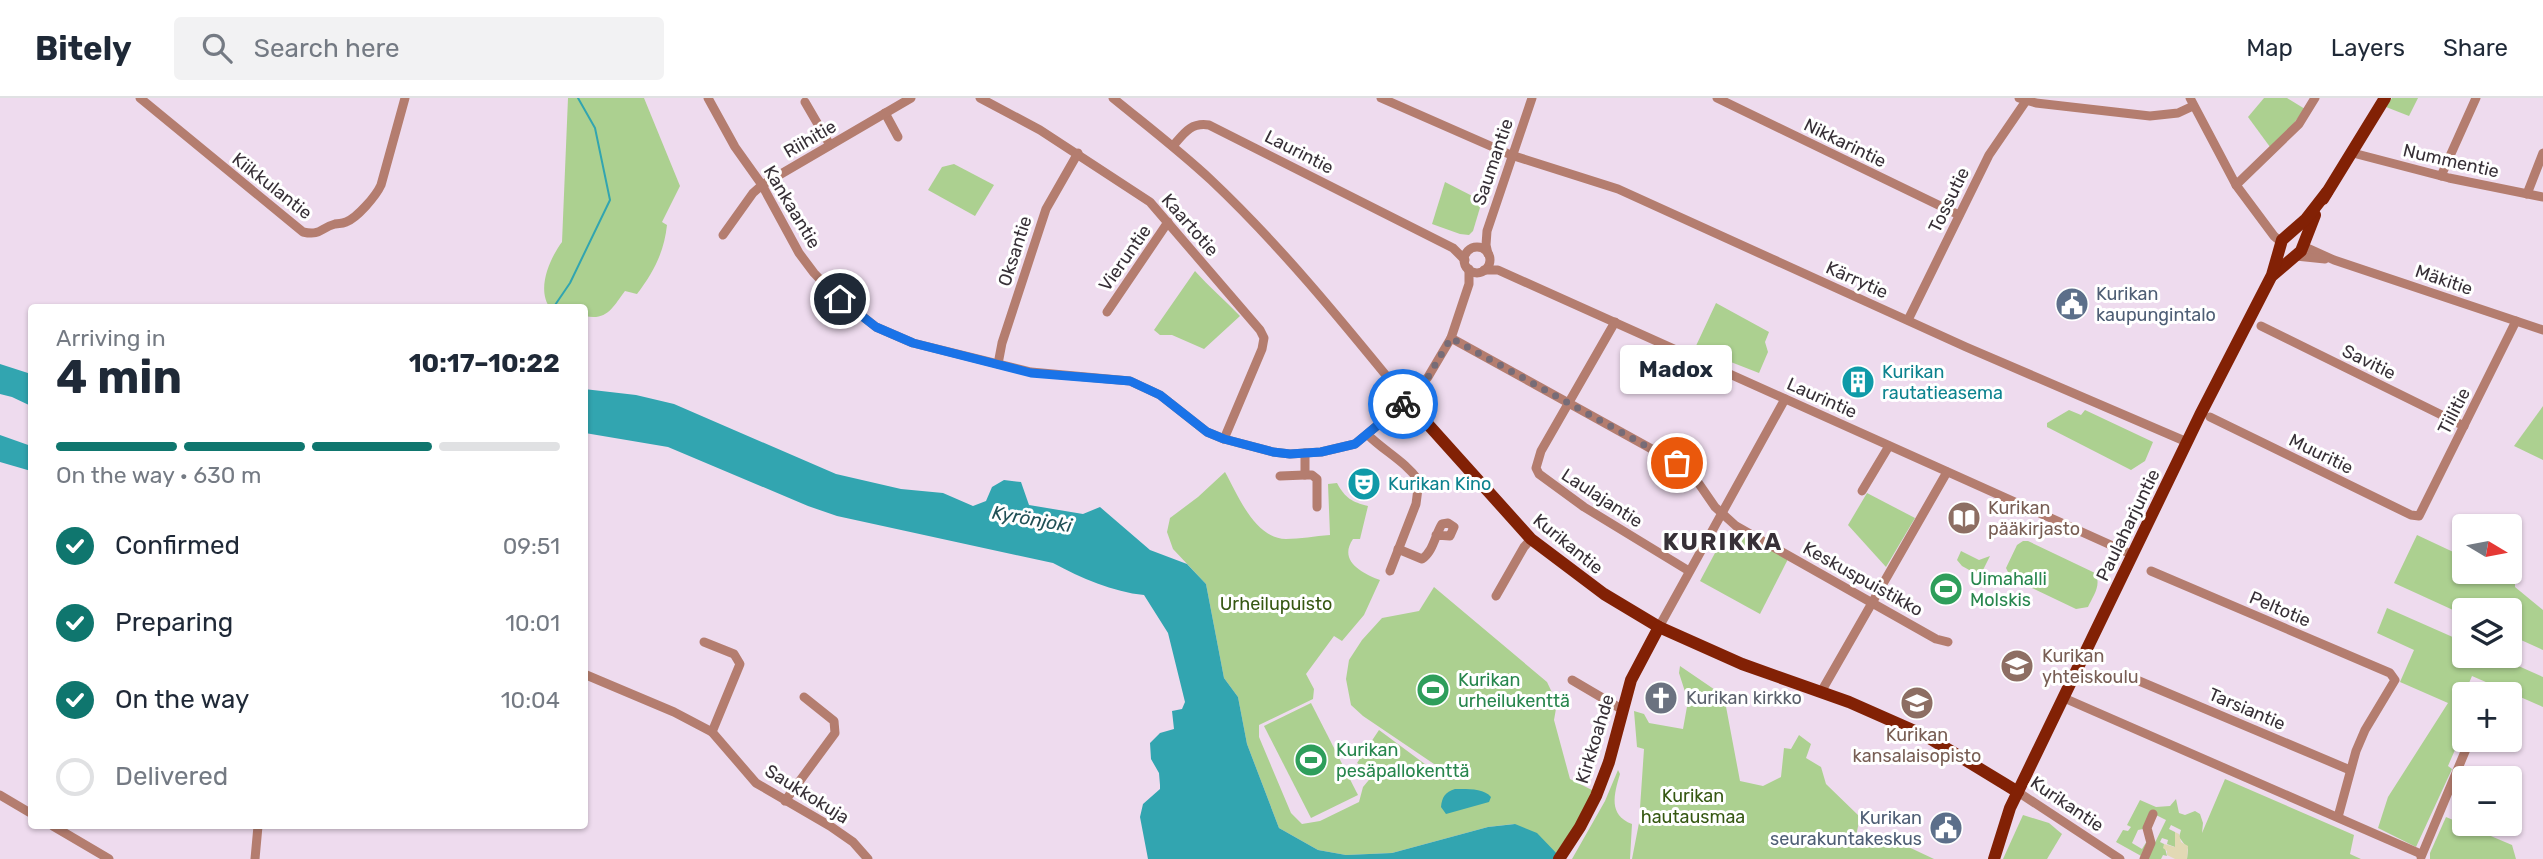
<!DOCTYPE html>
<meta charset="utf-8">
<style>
body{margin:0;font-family:Rubik,sans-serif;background:#f2f2f3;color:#1f2937;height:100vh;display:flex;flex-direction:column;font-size:26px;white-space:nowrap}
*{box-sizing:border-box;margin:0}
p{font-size:23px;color:#747a83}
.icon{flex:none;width:38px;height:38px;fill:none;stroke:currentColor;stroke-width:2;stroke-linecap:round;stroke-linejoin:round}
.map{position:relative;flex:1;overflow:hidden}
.panel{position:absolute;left:28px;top:206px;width:560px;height:525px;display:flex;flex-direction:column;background:#fff;border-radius:7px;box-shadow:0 2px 5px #0004}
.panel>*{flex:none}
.needle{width:46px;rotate:100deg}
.controls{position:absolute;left:2452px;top:416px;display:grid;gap:14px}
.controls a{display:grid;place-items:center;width:70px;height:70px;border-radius:7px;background:#fff;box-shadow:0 2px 5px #0004;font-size:35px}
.pin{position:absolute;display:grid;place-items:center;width:60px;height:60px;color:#fff;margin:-30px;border:4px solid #fff;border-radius:50%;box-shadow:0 2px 7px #0007}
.courier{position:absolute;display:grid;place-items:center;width:70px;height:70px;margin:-35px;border:5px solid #1a73e8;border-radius:50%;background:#fff;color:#222;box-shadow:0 2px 9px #0007}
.bubble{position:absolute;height:49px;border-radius:7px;background:#fff;box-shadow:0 2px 5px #0004;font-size:23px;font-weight:700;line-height:49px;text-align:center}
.overview em{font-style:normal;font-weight:700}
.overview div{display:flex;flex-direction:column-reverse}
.overview{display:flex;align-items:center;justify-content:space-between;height:119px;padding:0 28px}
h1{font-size:46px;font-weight:700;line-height:52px}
.bar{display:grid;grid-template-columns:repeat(4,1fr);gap:10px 7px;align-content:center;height:84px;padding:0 28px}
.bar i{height:9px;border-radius:5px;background:#e0e1e3}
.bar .current{background:#0f766e}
.bar p{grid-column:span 4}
ol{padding:0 28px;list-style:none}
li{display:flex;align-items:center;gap:21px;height:77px}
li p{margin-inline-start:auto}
li .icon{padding:7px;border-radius:50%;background:#0f766e;color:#fff;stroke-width:4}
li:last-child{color:#747a83}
li i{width:38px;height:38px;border:4px solid #e0e1e3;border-radius:50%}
header{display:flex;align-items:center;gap:42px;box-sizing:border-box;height:98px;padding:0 35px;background:#fff;border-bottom:2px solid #e0e1e3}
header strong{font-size:33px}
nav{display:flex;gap:38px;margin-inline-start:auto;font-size:24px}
.search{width:490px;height:63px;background:#f2f2f3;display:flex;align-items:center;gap:18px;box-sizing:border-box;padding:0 24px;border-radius:7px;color:#747a83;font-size:26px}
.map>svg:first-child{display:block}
</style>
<header>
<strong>Bitely</strong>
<div class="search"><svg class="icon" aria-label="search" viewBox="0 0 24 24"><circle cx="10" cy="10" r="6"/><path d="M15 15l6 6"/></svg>Search here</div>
<nav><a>Map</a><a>Layers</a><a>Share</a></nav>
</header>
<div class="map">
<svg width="2543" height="761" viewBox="0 0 2543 761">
<rect width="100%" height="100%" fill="#eedbee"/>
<!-- green -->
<g fill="#acd090">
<path d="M 568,0 L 644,0 L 680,88 L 662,124 L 667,127 C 664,155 653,175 637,196 L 625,193 C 613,209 607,223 585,218 L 584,210 L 550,210 C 536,191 550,160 562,144 Z"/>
<path d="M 2264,0 L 2287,0 L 2305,11 L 2290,30 L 2270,49 L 2248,19 Z"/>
<path d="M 2392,0 L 2418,0 L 2409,18 L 2386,9 Z"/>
<path d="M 954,66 L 994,87 L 975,118 L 928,92 L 942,69 Z"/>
<path d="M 1445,84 L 1482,103 L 1473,133 L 1469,137 L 1460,136 L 1432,126 Z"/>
<path d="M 1195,173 C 1209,189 1225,202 1240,218 L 1204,251 L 1172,237 L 1160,237 L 1154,232 Z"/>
<path d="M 1716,205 L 1769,234 L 1765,244 L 1768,254 L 1759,275 L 1695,250 Z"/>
<path d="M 2543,308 L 2543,362 L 2514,348 Z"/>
<path d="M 2069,312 L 2081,317 L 2085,312 L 2153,344 L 2145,363 L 2131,372 L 2047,329 L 2047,325 Z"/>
<path d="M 1225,374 C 1238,397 1254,440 1286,441 C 1300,441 1315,438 1330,437 L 1328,386 L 1337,385 C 1345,400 1352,404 1368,408 L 1360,441 L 1353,441 C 1338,463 1362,475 1380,482 L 1364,517 L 1342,543 L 1334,538 L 1306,576 L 1314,591 L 1313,601 L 1259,627 L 1259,639 L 1291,715 L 1302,726 L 1320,723 L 1359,704 L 1363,689 L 1373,677 L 1357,665 L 1379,632 L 1433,672 L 1437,668 L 1363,618 L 1351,607 L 1346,581 L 1349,562 L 1362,542 L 1382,520 L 1419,513 L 1434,489 L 1547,584 L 1557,605 L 1554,622 L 1570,681 L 1594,693 L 1586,711 L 1556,755 L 1514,726 L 1488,729 L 1392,755 L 1346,757 L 1318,752 L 1279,730 L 1247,646 L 1238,599 L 1224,580 L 1206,486 L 1173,451 L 1167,434 L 1170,420 L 1198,399 Z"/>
<path d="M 1867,395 L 1915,420 L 1886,469 L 1848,427 Z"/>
<path d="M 1739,435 L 1788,461 L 1760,516 L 1700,483 L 1723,440 Z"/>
<path d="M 2417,437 L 2464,459 L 2464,474 L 2498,474 L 2515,482 L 2515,489 L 2543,512 L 2543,552 L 2510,537 L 2510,513 L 2464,513 L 2464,517 L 2394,485 Z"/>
<path d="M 2023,443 L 2028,443 L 2095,475 C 2102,487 2093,498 2088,509 L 2076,511 L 2011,480 L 2006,470 L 2017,447 Z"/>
<path d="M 1961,453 L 1979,462 L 1990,458 L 1980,478 L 1962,468 L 1957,462 Z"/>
<path d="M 2387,510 L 2464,544 L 2464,558 L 2496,558 L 2543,579 L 2543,609 L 2472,578 L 2455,618 L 2464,623 L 2464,631 L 2448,668 L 2452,671 L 2416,749 L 2378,730 L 2388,699 L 2448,605 L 2400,584 L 2414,552 L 2377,535 Z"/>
<path d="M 1680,568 L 1724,598 L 1740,683 L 1763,688 L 1781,679 L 1784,650 L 1791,651 L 1799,637 L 1811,646 L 1806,660 L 1821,669 L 1826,686 L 1860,719 L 1855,743 L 1900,745 L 1934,761 L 1632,761 L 1639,725 L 1644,651 L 1637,649 L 1634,613 L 1644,616 L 1649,625 L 1683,631 L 1688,603 L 1679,575 Z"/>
<path d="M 1311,605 L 1358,697 L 1311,720 L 1264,628 Z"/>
<path d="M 1618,672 L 1620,676 C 1614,696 1608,717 1632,726 L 1630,761 L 1572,761 L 1605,703 Z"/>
<path d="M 2225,681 L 2354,737 L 2350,756 L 2361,761 L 2187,761 L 2188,751 L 2179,739 L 2181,732 L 2171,727 L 2169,731 L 2175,734 L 2175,749 L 2167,746 L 2168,742 L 2162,740 L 2160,744 L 2164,746 L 2167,758 L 2163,757 L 2161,761 L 2147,761 L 2166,722 L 2152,715 L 2143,731 L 2138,732 L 2132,745 L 2142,751 L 2147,743 L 2148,746 L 2143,759 L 2116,744 L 2123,732 L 2128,733 L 2131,729 L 2127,727 L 2140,702 L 2156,709 L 2170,708 L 2176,701 L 2179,715 L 2185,717 L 2195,713 L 2200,716 L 2203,725 L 2202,735 Z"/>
<path d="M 2023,717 L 2049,725 L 2062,736 L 2047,761 L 2003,761 Z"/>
<path d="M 2446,719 L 2512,747 L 2516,761 L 2430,761 L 2430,755 Z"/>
</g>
<!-- sand -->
<path fill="#e2d9b4" d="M 2175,734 L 2179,736 L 2181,744 L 2188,748 L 2187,761 L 2175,761 L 2167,757 L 2167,753 L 2163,750 L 2164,746 L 2175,749 Z"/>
<!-- water -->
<g fill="#32a5b0">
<path d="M 0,266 L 31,276 L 31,308 L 12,299 L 0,296 Z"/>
<path d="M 584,291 L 636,297 L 674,306 L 836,376 L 901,391 L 943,395 L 973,408 L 986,403 L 992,389 L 1004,382 L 1021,384 L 1029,407 L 1083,416 L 1100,409 L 1150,452 L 1187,466 L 1206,486 L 1224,580 L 1238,599 L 1247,646 L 1279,730 L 1318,752 L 1346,757 L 1392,755 L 1488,729 L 1515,726 L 1537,735 L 1562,761 L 1148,761 L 1140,719 L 1143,706 L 1160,691 L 1160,687 L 1159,675 L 1151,661 L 1150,645 L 1160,635 L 1174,631 L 1172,613 L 1182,611 L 1185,604 L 1168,535 L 1144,497 C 1113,494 1081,480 1053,465 L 837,418 L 808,408 L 668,349 L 585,335 Z"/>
<path d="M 0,337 L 31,348 L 31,373 L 0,364 Z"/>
<path d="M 1455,691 C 1466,691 1484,690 1491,699 L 1489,704 L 1446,716 L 1441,709 C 1442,699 1445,694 1455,691 Z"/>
</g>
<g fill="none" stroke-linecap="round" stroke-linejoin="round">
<!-- stream -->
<path stroke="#32a5b0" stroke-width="2" d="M 553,210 L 570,185 L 610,102 L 595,30 L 578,0"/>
<!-- minor -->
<g stroke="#b47d6f" stroke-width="9">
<path d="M 140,0 L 303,134 C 321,138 320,130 335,126 C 340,125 341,126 346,124 C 357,120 376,98 381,87 L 405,0"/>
<path d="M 708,0 L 735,49 L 762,87 L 799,155 L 814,175 L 832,194 L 876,229 L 913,245 L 1031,274 L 1130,283 L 1160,297 L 1207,334 L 1224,341 L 1273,354 L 1290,356 L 1321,354 L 1355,346 L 1407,303 L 1428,279 L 1451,240 L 1469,186 L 1469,171"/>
<path d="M 980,0 L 1040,32 L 1150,104 L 1260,232 L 1264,240 L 1262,251 L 1224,341"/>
<path d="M 1113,0 C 1146,27 1180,53 1211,82 C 1282,149 1345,227 1407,303"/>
<path d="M 1381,0 L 1511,57 L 1618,91 L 1966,249 L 2187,344"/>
<path d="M 1717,0 L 1959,117"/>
<path d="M 2019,0 L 2036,5 L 2150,18 L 2178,15 L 2193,8"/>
<path d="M 2190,0 L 2236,87 L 2274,138 L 2281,144"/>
<path d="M 805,4 L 830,47"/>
<path d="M 885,15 L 898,39"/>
<path d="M 1173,48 C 1184,35 1191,24 1209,27 L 1453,150 L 1465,162"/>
<path d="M 2353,55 L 2449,80 L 2543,99"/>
<path d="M 2441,78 L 2476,0"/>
<path d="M 2236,87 L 2299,26 L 2315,0"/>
<path d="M 2527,96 L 2543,55"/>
<path d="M 723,137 L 753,95 L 762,87 L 911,0"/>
<path d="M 2303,148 L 2334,162 L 2543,232"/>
<circle cx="1477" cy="162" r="13"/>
<path d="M 1488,156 L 1486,147 L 1487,133 L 1532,0"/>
<path d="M 2296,158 L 2325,161"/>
<path d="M 1484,172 L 1498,172 L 2133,457"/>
<path d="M 1107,214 L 1168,124"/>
<path d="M 1908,222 L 1989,57 L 2028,0"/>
<path d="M 1615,224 L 1541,353 L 1536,370 L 1539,376 L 1584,409 L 1689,473"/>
<path d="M 2261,228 L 2464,328"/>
<path d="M 1451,240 L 1677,365 L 1695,380 L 1715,409 L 1736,428 L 1936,541 L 1948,544"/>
<path d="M 998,266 L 1002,245 L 1046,111 L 1078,55"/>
<path d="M 2210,319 L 2411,417 L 2419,418 L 2516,223"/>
<path d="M 1368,337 C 1384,353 1406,364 1419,383 L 1416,406 L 1390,473"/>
<path d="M 1305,355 L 1305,377 L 1312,377 L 1317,381 L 1317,409"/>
<path d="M 1280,378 L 1305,377"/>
<path d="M 1862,393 L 1889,348"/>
<path d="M 1398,451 L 1422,461 C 1433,454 1435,437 1442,426 L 1448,425 L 1454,429 L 1450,438 L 1436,437"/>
<path d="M 2151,473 L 2390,575 L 2395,582 L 2365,632 L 2356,653 L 2338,719"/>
<path d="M 1496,498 L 1524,449 L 1531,441"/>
<path d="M 1659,529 L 1785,301"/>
<path d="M 704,544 L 734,556 L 740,566 L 712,634"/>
<path d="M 584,576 L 674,614 L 712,634 L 756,685 L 830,728 L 853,744 L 868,761"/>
<path d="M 2132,580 L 2350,672"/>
<path d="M 1572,582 L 1623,612"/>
<path d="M 1821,594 L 1947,374"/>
<path d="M 2064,600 L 2421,756"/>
<path d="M 2018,694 L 2120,761"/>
<path d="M 0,697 L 32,716"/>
<path d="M 785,703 L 835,635 L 834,623 L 804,599"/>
<path d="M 53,728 L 109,761"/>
<path d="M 2421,759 L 2469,644"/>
<path d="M 255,761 L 258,728"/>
<path d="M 2144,761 L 2151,745 L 2147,730 L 2153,716"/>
</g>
<!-- major -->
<g stroke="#822105" stroke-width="12">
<path d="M 2323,101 L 2385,0"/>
<path d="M 2273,177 L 2301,153 L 2315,117"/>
<path d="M 1407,303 L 1531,441 L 1604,496 L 1659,529 L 1742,566 L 1849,604 L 1926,638 L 2018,694"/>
<path d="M 1559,761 L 1580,729 L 1596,698 L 1609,664 L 1631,582 L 1659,529"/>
<path d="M 1994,761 L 2010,710 L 2200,317 L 2272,177 L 2282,142 L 2306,121 L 2327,94"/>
</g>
</g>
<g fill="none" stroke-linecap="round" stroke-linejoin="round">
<!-- done -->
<path stroke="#776c77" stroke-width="7" stroke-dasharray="0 12.6" d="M 1403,306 L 1428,279 L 1451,240 L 1677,365"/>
<!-- route -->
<path stroke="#1a73e8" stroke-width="9" d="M 840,201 L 876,229 L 913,245 L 1031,275 L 1130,283 L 1160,297 L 1207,334 L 1224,341 L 1273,354 L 1290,356 L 1321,354 L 1355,346 L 1403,306"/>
</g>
<!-- icons -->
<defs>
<symbol id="civic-disc" viewBox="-11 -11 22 22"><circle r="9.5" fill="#5c6f8a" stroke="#fff"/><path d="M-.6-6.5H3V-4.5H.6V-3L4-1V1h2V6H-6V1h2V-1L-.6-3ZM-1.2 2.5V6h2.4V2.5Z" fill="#fff"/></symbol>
<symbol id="building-disc" viewBox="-11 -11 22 22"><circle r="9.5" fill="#0f9aa8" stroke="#fff"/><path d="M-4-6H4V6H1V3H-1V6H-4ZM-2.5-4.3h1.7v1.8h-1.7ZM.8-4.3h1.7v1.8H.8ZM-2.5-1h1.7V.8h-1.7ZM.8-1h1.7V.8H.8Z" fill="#fff"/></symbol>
<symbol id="theatre-disc" viewBox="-11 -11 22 22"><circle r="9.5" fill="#0f9aa8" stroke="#fff"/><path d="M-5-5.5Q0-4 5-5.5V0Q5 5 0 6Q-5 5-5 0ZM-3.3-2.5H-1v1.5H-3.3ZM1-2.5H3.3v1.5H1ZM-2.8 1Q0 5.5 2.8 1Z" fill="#fff"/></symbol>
<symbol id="library-disc" viewBox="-11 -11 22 22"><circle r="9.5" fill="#8d6e63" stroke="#fff"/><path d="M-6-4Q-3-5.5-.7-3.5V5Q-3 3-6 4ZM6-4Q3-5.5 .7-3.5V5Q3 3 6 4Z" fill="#fff"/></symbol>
<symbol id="stadium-disc" viewBox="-11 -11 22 22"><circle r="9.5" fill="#2e9e5b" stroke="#fff"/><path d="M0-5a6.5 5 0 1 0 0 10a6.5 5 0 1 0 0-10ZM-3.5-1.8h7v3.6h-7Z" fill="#fff"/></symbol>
<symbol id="school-disc" viewBox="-11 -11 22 22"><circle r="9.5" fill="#8d6e63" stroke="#fff"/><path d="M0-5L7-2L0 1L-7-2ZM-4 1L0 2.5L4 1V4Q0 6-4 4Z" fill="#fff"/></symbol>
<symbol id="church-disc" viewBox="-11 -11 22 22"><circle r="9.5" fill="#6b7280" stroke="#fff"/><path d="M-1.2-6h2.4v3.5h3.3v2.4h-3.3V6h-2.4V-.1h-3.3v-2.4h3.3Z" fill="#fff"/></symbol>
</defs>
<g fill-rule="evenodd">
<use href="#civic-disc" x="2053" y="187" width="38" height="38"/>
<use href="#building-disc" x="1839" y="265" width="38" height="38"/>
<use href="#theatre-disc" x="1345" y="367" width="38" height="38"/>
<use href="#library-disc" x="1945" y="401" width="38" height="38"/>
<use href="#stadium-disc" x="1927" y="472" width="38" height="38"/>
<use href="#school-disc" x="1998" y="549" width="38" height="38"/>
<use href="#stadium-disc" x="1414" y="573" width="38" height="38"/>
<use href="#church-disc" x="1642" y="581" width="38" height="38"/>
<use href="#school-disc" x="1898" y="586" width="38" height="38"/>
<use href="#stadium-disc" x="1292" y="643" width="38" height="38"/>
<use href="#civic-disc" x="1927" y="711" width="38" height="38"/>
</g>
<g text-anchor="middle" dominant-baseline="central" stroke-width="6" stroke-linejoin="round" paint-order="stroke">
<!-- street labels -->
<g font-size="18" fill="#373037" stroke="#fff">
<text transform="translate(810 41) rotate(-30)">Riihitie</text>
<text transform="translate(1845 45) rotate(26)">Nikkarintie</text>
<text transform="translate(1299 54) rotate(27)">Laurintie</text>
<text transform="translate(2451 63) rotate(13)">Nummentie</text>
<text transform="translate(1493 64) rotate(-71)">Saumantie</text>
<text transform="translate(272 88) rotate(38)">Kiikkulantie</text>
<text transform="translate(1949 102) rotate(-64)">Tossutie</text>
<text transform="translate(792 109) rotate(59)">Kankaantie</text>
<text transform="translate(1190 127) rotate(49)">Kaartotie</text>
<text transform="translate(1015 153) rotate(-72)">Oksantie</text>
<text transform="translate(1125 160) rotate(-55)">Vieruntie</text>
<text transform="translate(1857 182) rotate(24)">Kärrytie</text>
<text transform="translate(2444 182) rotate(19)">Mäkitie</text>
<text transform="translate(2369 264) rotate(26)">Savitie</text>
<text transform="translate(1822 300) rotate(24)">Laurintie</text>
<text transform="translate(2454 313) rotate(-63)">Tiilitie</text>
<text transform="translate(2321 356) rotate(26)">Muuritie</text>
<text transform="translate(1602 400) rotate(33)">Laulajantie</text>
<text transform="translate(2128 427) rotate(-64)">Paulaharjuntie</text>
<text transform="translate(1568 446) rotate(39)">Kurikantie</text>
<text transform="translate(1863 481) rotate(29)">Keskuspuistikko</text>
<text transform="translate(2280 511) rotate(23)">Peltotie</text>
<text transform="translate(2247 611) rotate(23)">Tarsiantie</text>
<text transform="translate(1595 641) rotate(-73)">Kirkkoahde</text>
<text transform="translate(807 696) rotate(32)">Saukkokuja</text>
<text transform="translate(2067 706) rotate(34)">Kurikantie</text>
</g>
<!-- service labels -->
<g font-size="18" fill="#4e5e75" stroke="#fff" text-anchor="start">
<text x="2096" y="196">Kurikan<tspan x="2096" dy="21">kaupungintalo</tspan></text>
<text x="1922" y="720" text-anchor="end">Kurikan<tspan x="1922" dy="21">seurakuntakeskus</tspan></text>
</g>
<!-- culture labels -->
<g font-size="18" fill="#0d838f" stroke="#fff" text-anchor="start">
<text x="1882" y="274">Kurikan<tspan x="1882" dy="21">rautatieasema</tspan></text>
<text x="1388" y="386">Kurikan Kino</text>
</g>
<!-- education labels -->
<g font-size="18" fill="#785e54" stroke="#fff" text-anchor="start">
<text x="1988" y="410">Kurikan<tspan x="1988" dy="21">pääkirjasto</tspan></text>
<text x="2042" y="558">Kurikan<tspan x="2042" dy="21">yhteiskoulu</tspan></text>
<text x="1917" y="637" text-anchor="middle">Kurikan<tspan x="1917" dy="21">kansalaisopisto</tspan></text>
</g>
<!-- leisure labels -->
<g font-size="18" fill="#27864d" stroke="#fff" text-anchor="start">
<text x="1970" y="481">Uimahalli<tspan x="1970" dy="21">Molskis</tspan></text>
<text x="1458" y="582">Kurikan<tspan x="1458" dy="21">urheilukenttä</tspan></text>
<text x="1336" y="652">Kurikan<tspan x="1336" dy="21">pesäpallokenttä</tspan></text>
</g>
<!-- park labels -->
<g font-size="18" fill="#365812" stroke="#fff">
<text x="1276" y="506">Urheilupuisto</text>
<text x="1693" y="698">Kurikan<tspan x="1693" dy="21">hautausmaa</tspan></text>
</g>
<!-- worship labels -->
<g font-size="18" fill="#5b616d" stroke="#fff" text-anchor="start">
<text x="1686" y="600">Kurikan kirkko</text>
</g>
<!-- water labels -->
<g font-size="19" font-style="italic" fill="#205055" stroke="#fff">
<text transform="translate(1032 421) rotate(10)">Kyrönjoki</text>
</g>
<!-- district labels -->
<g font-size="24" font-weight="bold" letter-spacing="2" fill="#373037" stroke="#fff">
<text x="1723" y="444">KURIKKA</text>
</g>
</g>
</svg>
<div class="controls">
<a><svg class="needle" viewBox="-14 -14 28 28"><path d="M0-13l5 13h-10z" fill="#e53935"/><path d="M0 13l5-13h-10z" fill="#747a83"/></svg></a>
<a><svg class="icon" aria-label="layers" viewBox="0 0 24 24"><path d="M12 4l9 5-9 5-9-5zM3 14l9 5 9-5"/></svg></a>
<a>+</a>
<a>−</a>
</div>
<div class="pin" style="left:1677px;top:365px;background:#ea580c"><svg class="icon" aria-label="bag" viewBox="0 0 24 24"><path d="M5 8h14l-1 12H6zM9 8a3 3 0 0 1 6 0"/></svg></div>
<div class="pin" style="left:840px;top:201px;background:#1f2937"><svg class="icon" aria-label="home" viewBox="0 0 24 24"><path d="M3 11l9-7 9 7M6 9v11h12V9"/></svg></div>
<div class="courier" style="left:1403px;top:306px"><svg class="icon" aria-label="bike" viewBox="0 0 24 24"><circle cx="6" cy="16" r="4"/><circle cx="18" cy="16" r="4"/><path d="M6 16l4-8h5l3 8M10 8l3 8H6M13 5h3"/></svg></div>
<div class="bubble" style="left:1620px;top:247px;width:112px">Madox</div>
<section class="panel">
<div class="overview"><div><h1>4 min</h1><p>Arriving in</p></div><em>10:17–10:22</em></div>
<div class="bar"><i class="current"></i><i class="current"></i><i class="current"></i><i></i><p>On the way · 630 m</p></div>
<ol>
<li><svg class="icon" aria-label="check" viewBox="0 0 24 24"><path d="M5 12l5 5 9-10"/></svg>Confirmed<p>09:51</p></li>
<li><svg class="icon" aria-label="check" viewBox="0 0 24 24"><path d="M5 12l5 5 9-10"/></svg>Preparing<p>10:01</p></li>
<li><svg class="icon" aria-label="check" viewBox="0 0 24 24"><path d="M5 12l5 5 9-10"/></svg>On the way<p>10:04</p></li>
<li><i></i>Delivered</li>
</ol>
</section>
</div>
